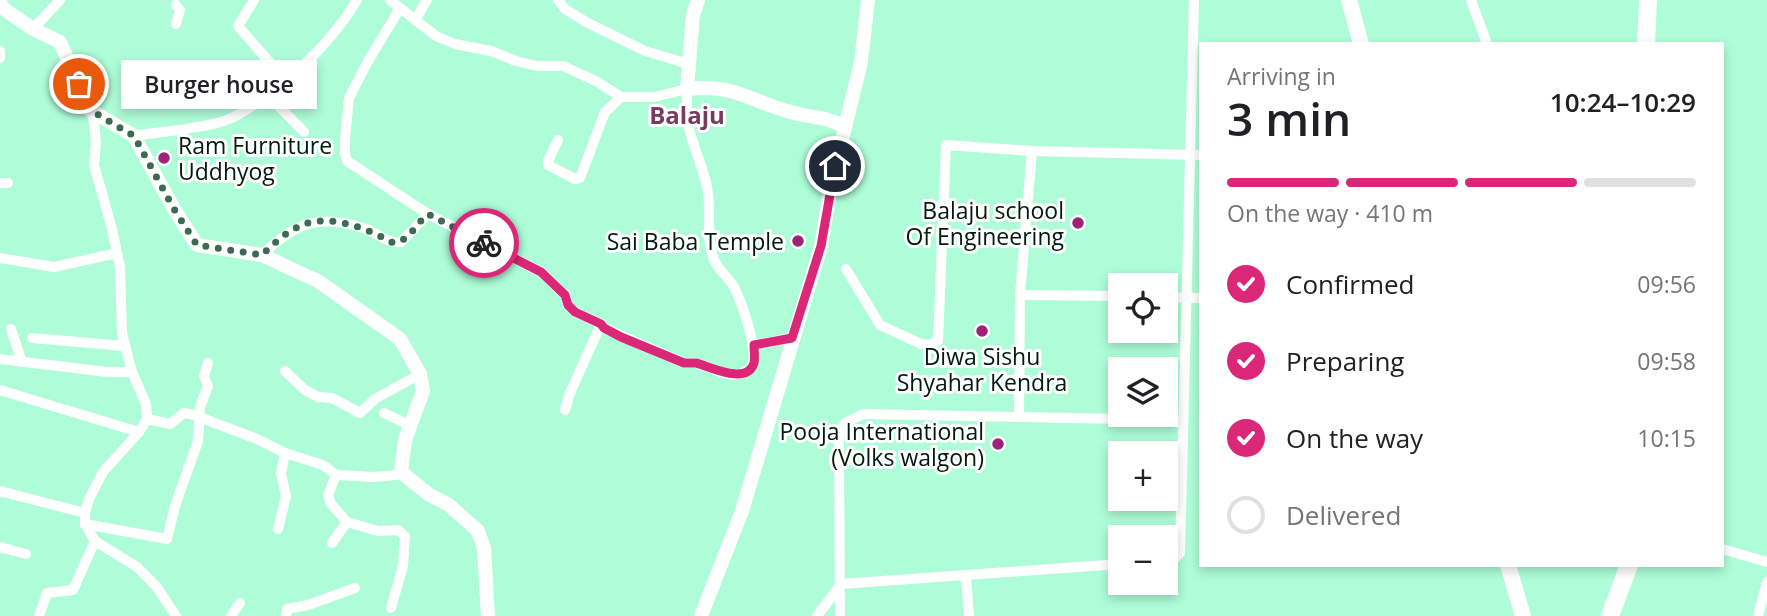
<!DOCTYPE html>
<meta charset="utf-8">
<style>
body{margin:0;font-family:"Open Sans",sans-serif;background:#f2f2f2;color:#202124;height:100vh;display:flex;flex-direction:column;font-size:26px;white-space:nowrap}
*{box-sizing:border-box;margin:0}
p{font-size:23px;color:#757577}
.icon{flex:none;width:38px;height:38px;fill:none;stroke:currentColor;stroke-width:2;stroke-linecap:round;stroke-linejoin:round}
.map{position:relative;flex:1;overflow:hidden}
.sheet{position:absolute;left:1199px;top:42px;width:525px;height:525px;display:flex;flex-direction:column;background:#fff;border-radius:0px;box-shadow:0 4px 10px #0003}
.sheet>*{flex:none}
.fabs{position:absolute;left:1108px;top:273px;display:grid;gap:14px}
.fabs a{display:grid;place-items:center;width:70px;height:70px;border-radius:0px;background:#fff;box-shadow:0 4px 10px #0003;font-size:35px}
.pin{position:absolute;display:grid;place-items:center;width:60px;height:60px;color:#fff;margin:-30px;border:4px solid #fff;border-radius:50%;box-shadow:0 2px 7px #0007}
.courier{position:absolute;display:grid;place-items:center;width:70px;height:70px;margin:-35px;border:5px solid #db2777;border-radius:50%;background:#fff;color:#222;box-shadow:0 2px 9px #0007}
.bubble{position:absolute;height:49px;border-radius:0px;background:#fff;box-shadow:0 4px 10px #0003;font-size:23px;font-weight:600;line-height:49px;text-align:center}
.summary em{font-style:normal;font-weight:600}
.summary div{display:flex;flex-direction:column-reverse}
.summary{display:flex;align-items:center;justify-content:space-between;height:119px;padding:0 28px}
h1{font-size:46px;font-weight:600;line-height:52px}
.bar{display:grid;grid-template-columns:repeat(4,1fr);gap:10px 7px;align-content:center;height:84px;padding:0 28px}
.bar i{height:9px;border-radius:5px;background:#e0e0e0}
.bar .active{background:#db2777}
.bar p{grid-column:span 4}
ol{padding:0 28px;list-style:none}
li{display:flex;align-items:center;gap:21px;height:77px}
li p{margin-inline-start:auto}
li .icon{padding:7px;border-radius:50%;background:#db2777;color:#fff;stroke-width:4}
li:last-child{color:#757577}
li i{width:38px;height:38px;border:4px solid #e0e0e0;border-radius:50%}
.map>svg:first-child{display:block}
</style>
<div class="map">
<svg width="1767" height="616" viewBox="0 0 1767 616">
<rect width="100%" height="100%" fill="#aefdd8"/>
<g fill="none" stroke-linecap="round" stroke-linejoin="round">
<!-- street -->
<g stroke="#fff" stroke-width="10">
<path d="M 254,0 L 238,26 L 287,82"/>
<path d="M 390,0 L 436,36 L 455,44 L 491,51 L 516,61 L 537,66 L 563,66 L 596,81 L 621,97 L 654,97 L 687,89 C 687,103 686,118 690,132 C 695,152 705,171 708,193 C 711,214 706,237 713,257 C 717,270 728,276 734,287 C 741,301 762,357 750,368 C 734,384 712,366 695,363 C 691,362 688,363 684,363 L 604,328 L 601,324 L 575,312 L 568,305 L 565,295 L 541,272 L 428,214 L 347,161 L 345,154 L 345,139 L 349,98 L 367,63 L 400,8"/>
<path d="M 558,0 L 565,9 L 586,22 L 645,51 L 689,64"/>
<path d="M 1471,0 L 1487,44"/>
<path d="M 415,20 L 427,0"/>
<path d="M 176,24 L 180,10 L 176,5"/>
<path d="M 33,29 L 60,0"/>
<path d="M 0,51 L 0,58"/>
<path d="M 268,95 L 304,132"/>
<path d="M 90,111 L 94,121 L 96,142 L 94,165 L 112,229 L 120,267 L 122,333 L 132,372 L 146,404 L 147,419 L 139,432 L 103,472 L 89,499 L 85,513 L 85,524 L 95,541 L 137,567 L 156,586 L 176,616"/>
<path d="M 134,136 C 163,131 195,130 224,121 C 239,116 253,106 265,97 C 302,69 333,40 357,0"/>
<path d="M 558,140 L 548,161 L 548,165 L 575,179 L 580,178 L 605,112 L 621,97"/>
<path d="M 0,183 L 8,183"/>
<path d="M 262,255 C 296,222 320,213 366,229 C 379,234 388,244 401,242 L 428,214"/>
<path d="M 0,258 L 54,267 L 117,253"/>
<path d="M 846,269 L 880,325 L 921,344 L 929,345 L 938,341 L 946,145 L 1032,151 L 1200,155"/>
<path d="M 1020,295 L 1120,296"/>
<path d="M 1166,297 L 1200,298"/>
<path d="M 11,329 L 22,362"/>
<path d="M 32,338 L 125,346"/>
<path d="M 754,345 L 791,338"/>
<path d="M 0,359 L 107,372 L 132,372"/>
<path d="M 285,371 L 305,390 L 318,397 L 332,398 L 360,413 L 375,399 L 420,374"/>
<path d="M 0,390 L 139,432"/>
<path d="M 565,410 L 570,393 L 601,324"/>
<path d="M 384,413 L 409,425"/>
<path d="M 1019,417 L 1020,295 L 1032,151"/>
<path d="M 147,419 L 170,424 L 184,413 L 191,414 L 257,439 L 285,453 L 323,465 L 336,475 L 373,477 L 396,475 L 401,472"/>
<path d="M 0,491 L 85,513"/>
<path d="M 347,522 L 378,531 L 398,530 L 405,536 L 403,566 L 391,608"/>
<path d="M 85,524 L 167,539 L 175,506 L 198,441 L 200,407 L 208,386 L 204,376 L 208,363"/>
<path d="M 278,529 L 286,496 L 281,474 L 285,453"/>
<path d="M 332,543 L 347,522 L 331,504 L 328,495 L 336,475"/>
<path d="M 0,547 L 26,554"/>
<path d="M 1722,549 L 1767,562"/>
<path d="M 1166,560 L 1173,560 L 1180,553 L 1194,0"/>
<path d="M 966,576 L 969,616"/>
<path d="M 39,616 L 47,593 L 73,590 L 95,541"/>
<path d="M 231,616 L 240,603"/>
<path d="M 286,616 L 287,609 L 308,605 L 355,588"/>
<path d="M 817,616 L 841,584 L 1120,564"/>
<path d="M 840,616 L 839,437 L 845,423 L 863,414 L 1181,420"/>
<path d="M 1758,616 L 1767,582"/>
</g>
<!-- secondary -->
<g stroke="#fff" stroke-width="14">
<path d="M 698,0 L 693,15 L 687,89 C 734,84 746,99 787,111 C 808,118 827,116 845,127"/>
<path d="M 0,3 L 4,9 L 33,29 L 60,42 L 90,110 L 134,136 L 174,209 L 197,245 L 262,255 L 296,271 L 318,281 L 400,339 L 420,374 L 423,391 L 405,440 L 401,472 L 428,494 L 449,505 L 478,531 L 484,548 L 488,616"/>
<path d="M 701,616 L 742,511 L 821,246 L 831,185 L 861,62 L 868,0"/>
</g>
<!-- primary -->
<g stroke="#fff" stroke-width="16">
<path d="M 1349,0 L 1361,44"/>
<path d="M 1508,565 L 1523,616"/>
</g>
<!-- highway -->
<g stroke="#fff" stroke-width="18">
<path d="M 1646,44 L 1648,0"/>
<path d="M 1610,616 L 1629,565"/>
</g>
</g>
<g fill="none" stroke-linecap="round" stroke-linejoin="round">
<!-- done -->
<path stroke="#3d6955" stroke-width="7" stroke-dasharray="0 12.6" d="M 79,84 L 90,110 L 134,136 L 174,209 L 197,245 L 262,255 C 273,244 287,231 302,225 C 329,213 369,229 393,243 C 410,241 415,224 428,214 L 484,243"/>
<!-- route -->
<path stroke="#db2777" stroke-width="9" d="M 484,243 L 541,272 L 565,295 L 568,305 L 575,312 L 601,324 L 604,328 L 621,337 L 684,363 C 686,363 694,363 696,363 C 709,366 747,386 754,363 C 755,358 754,351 754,345 L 792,338 L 821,246 L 835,166"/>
</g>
<!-- markers -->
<g fill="#9e2278" stroke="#fff" stroke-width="2.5">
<circle cx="164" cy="158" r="7"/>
<circle cx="1078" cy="223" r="7"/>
<circle cx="798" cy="241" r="7"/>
<circle cx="982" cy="331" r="7"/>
<circle cx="998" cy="444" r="7"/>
</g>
<g text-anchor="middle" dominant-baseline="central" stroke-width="6" stroke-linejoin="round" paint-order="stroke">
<!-- poi labels -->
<g font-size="23" fill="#001a0e" stroke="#fff" text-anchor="end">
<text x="178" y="145" text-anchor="start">Ram Furniture<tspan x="178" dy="26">Uddhyog</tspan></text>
<text x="1064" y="210">Balaju school<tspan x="1064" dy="26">Of Engineering</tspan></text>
<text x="784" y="241">Sai Baba Temple</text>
<text x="982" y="356" text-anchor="middle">Diwa Sishu<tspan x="982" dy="26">Shyahar Kendra</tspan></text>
<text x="984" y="431">Pooja International<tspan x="984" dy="26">(Volks walgon)</tspan></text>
</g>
<!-- neighbourhood labels -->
<g font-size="24" font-weight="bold" fill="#783a61" stroke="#fff">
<text x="687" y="114">Balaju</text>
</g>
</g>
</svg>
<div class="fabs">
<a><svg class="icon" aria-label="locate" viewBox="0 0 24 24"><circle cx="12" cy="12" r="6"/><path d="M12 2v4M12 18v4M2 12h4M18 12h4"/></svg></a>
<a><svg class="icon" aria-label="layers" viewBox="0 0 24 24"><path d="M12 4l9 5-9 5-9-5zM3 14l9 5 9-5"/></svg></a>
<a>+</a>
<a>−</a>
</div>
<div class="pin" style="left:79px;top:84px;background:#ea580c"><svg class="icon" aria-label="bag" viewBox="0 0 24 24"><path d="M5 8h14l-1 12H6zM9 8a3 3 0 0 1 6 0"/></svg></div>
<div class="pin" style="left:835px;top:166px;background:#1f2937"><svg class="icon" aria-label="home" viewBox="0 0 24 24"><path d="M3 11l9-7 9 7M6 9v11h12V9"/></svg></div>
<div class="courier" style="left:484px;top:243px"><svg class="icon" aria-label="bike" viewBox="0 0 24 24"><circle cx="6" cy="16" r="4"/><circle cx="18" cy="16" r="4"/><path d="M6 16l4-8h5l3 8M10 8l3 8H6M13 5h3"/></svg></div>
<div class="bubble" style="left:121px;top:60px;width:196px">Burger house</div>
<section class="sheet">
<div class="summary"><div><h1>3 min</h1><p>Arriving in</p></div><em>10:24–10:29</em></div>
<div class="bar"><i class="active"></i><i class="active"></i><i class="active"></i><i></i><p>On the way · 410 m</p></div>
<ol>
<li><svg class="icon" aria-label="check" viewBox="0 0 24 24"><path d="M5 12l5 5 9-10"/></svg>Confirmed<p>09:56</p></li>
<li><svg class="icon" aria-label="check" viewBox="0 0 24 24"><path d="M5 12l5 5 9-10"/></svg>Preparing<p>09:58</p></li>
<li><svg class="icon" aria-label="check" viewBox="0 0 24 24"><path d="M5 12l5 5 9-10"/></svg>On the way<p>10:15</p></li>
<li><i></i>Delivered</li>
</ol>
</section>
</div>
